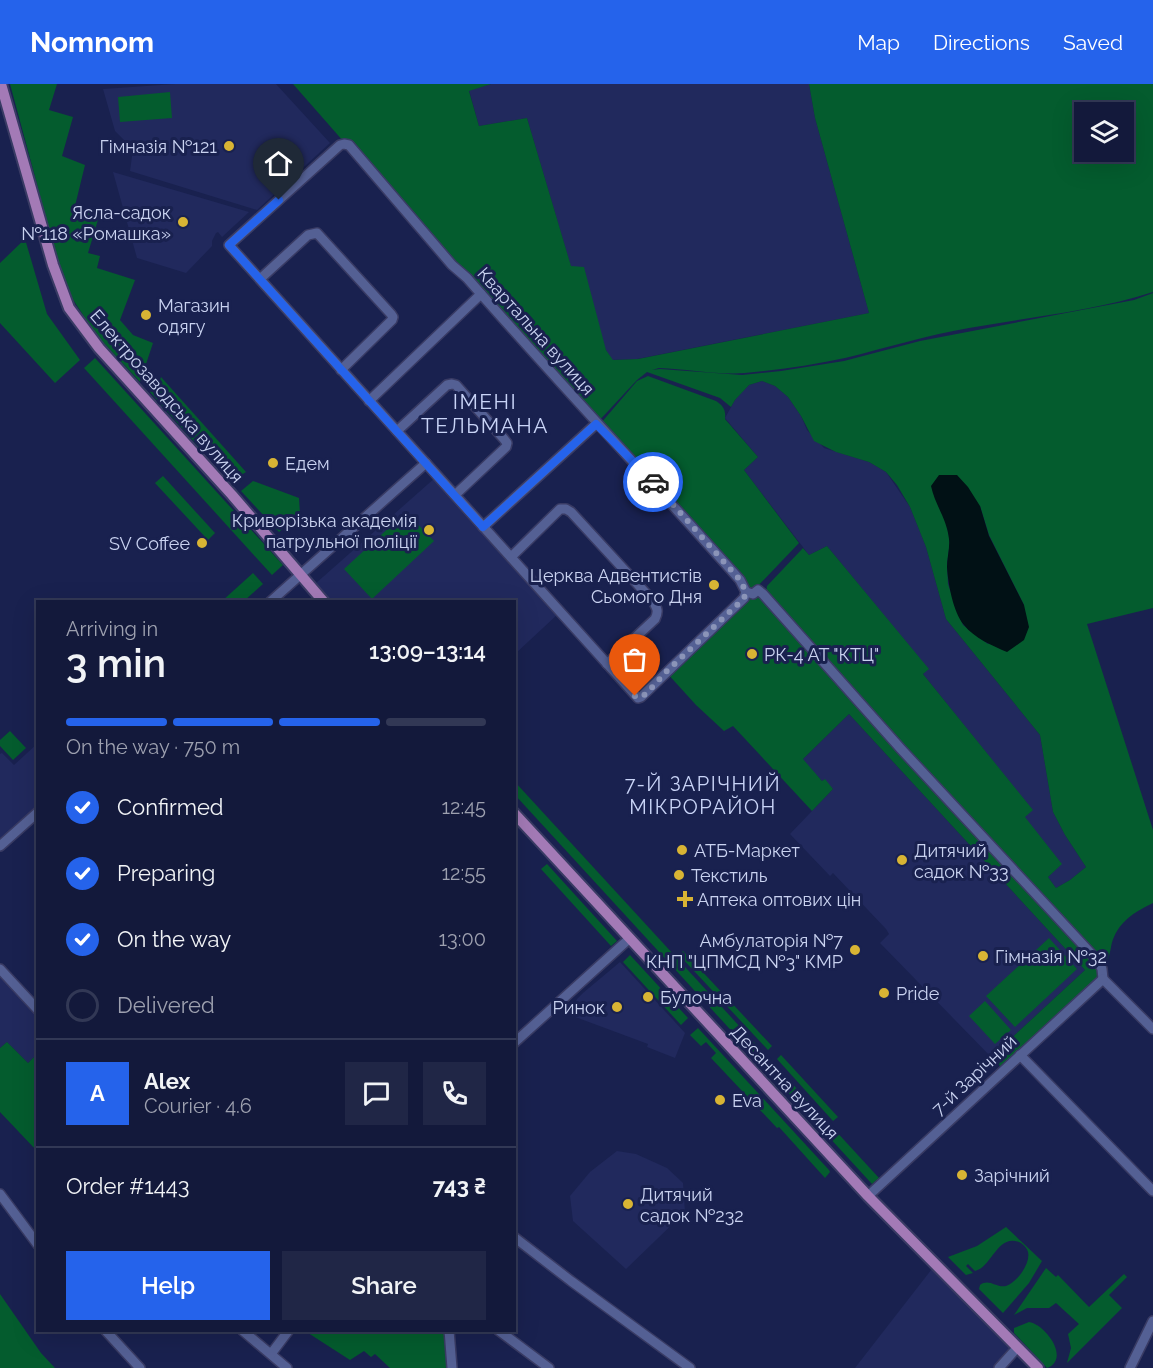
<!DOCTYPE html>
<meta charset="utf-8">
<style>
body{margin:0;font-family:Raleway,sans-serif;background:#202646;color:#f1f3f6;height:100vh;display:flex;flex-direction:column;font-size:22px;white-space:nowrap}
*{box-sizing:border-box;margin:0}
p{font-size:20px;color:#9da0af}
.icon{flex:none;width:33px;height:33px;fill:none;stroke:currentColor;stroke-width:2;stroke-linecap:round;stroke-linejoin:round}
.map{position:relative;flex:1;overflow:hidden}
.panel{position:absolute;left:36px;top:516px;width:480px;height:732px;display:flex;flex-direction:column;background:#13193b;border-radius:0px;box-shadow:0 6px 24px #0002,0 0 0 2px #323855}
.panel>*{flex:none}
.tools{position:absolute;left:1074px;top:18px;display:grid;gap:12px}
.tools a{display:grid;place-items:center;width:60px;height:60px;border-radius:0px;background:#13193b;box-shadow:0 6px 24px #0002,0 0 0 2px #323855;font-size:30px}
.pin{position:absolute;display:grid;place-items:center;width:51px;height:51px;color:#fff;margin:-62px -26px;border-radius:50% 50% 50% 0;rotate:-45deg;box-shadow:0 0 6px #0007}
.pin .icon{rotate:45deg}
.courier{position:absolute;display:grid;place-items:center;width:60px;height:60px;margin:-30px;border:4px solid #2563eb;border-radius:50%;background:#fff;color:#222;box-shadow:0 2px 8px #0007}
.summary em{font-style:normal;font-weight:600}
.summary div{display:flex;flex-direction:column-reverse}
.summary{display:flex;align-items:center;justify-content:space-between;height:102px;padding:0 30px}
h1{font-size:39px;font-weight:600;line-height:45px}
.bar{display:grid;grid-template-columns:repeat(4,1fr);gap:9px 6px;align-content:center;height:72px;padding:0 30px}
.bar i{height:8px;border-radius:4px;background:#323855}
.bar .on{background:#2563eb}
.bar p{grid-column:span 4}
.line{display:flex;align-items:center;gap:15px;padding:0 30px;border-top:2px solid #323855}
.line div{flex:1}
.round{display:grid;place-items:center;flex:none;width:63px;height:63px;border-radius:0px;background:#202646}
ol{padding:0 30px;list-style:none}
li{display:flex;align-items:center;gap:18px;height:66px}
li p{margin-inline-start:auto}
li .icon{padding:6px;border-radius:50%;background:#2563eb;color:#fff;stroke-width:4}
li:last-child{color:#9da0af}
li i{width:33px;height:33px;border:3px solid #323855;border-radius:50%}
.cta{display:flex;gap:12px;margin-top:auto;padding:12px 30px}
.cta a{flex:1;height:69px;border-radius:0px;background:#2563eb;color:#fff;font-size:24px;font-weight:600;line-height:69px;text-align:center}
.cta a+a{background:#202646;color:#f1f3f6}
header{display:flex;align-items:center;gap:36px;box-sizing:border-box;height:84px;padding:0 30px;background:#2563eb;color:#fff}
header strong{font-size:28px}
nav{display:flex;gap:33px;margin-inline-start:auto;font-size:21px}
.map>svg:first-child{display:block}
</style>
<header>
<strong>Nomnom</strong>
<nav><a>Map</a><a>Directions</a><a>Saved</a></nav>
</header>
<div class="map">
<svg width="1153" height="1284" viewBox="0 0 1153 1284">
<rect width="100%" height="100%" fill="#19214f"/>
<!-- built -->
<g fill="#21295d">
<path d="M 175,0 L 276,0 L 330,59 L 257,126 L 130,87 L 133,65 L 115,47 L 103,5 Z"/>
<path d="M 491,0 L 809,0 L 815,34 L 869,229 L 637,275 L 612,276 L 606,266 L 571,183 L 527,34 L 479,42 L 469,6 Z"/>
<path d="M 113,88 L 249,128 L 222,153 L 218,148 L 216,149 L 212,157 L 212,162 L 186,189 L 137,174 Z"/>
<path d="M 762,297 L 775,302 L 788,313 L 801,332 L 807,346 L 824,364 L 869,378 L 886,388 L 910,423 L 926,463 L 946,535 L 1040,651 L 1053,728 L 1065,751 L 1086,783 L 1070,796 L 1056,804 L 1048,793 L 1061,780 L 1024,733 L 1032,726 L 923,590 L 928,585 L 827,462 L 809,471 L 744,386 L 758,373 L 725,334 L 735,316 L 742,308 L 749,301 Z"/>
<path d="M 436,393 L 558,530 L 515,570 L 514,518 L 332,517 L 315,500 Z"/>
<path d="M 849,630 L 1085,886 L 991,973 L 880,859 L 889,850 L 886,845 L 833,789 L 830,792 L 790,750 L 833,705 L 824,696 L 822,697 L 802,676 Z"/>
<path d="M 37,660 L 37,724 L 0,758 L 0,670 L 2,669 L 14,681 Z"/>
<path d="M 620,878 L 685,949 L 675,974 L 647,963 L 648,960 L 570,931 L 577,915 L 583,909 Z"/>
<path d="M 0,885 L 37,926 L 37,970 L 28,979 L 7,958 L 0,964 Z"/>
<path d="M 617,1067 L 636,1070 L 667,1084 L 683,1099 L 685,1128 L 626,1185 L 573,1137 L 570,1112 L 590,1088 Z"/>
<path d="M 935,1181 L 1017,1264 L 999,1284 L 855,1284 Z"/>
</g>
<!-- green -->
<g fill="#045c2e" fill-rule="evenodd">
<path d="M 10,0 L 57,0 L 49,26 L 73,33 L 62,72 L 85,81 L 75,122 L 100,129 L 88,169 L 100,172 L 97,184 L 135,196 L 120,236 L 133,251 L 153,259 L 140,298 L 96,251 L 70,211 L 59,182 Z"/>
<path d="M 293,0 L 491,0 L 469,7 L 479,42 L 527,34 L 571,182 L 584,183 L 606,266 L 613,276 L 638,275 L 869,229 L 815,34 L 809,0 L 1153,0 L 1153,208 C 1094,227 1030,233 969,244 C 927,251 886,264 845,274 C 813,281 778,286 745,289 C 717,291 687,285 659,284 L 652,286 L 660,285 L 742,291 L 781,287 L 844,277 L 920,257 L 1134,216 L 1153,209 L 1153,524 L 1087,540 L 1153,746 L 1153,819 C 1137,827 1122,835 1114,853 C 1111,859 1111,866 1109,872 C 1105,881 1102,884 1103,895 L 1004,986 L 991,973 L 1085,886 L 849,630 L 803,675 L 822,697 L 825,695 L 833,705 L 812,727 L 733,642 L 724,647 L 696,621 L 666,588 L 744,514 L 766,510 L 767,502 L 803,464 L 809,471 L 827,462 L 929,585 L 923,590 L 1033,726 L 1025,733 L 1062,780 L 1048,793 L 1056,804 L 1070,796 L 1086,783 L 1065,751 L 1053,728 L 1040,651 L 946,535 L 926,463 L 910,423 L 897,401 L 886,388 L 869,378 L 836,368 L 814,357 L 801,332 L 788,313 L 775,302 L 762,297 L 749,301 L 735,316 L 731,323 L 720,314 L 647,288 L 637,296 L 596,340 L 452,181 ZM 1084,28 L 1124,28 L 1124,68 L 1084,68 ZM 980,422 L 989,451 L 1024,521 L 988,560 L 963,541 L 957,526 L 948,500 L 947,480 L 950,457 L 945,434 Z"/>
<path d="M 170,8 L 172,34 L 120,38 L 118,13 Z"/>
<path d="M 25,155 L 47,230 L 80,276 L 55,299 L 0,239 L 0,179 Z"/>
<path d="M 95,274 L 283,481 L 272,491 L 84,284 Z"/>
<path d="M 648,292 L 716,317 C 723,322 726,325 725,335 L 758,373 L 744,386 L 799,459 L 754,506 L 749,504 L 601,339 L 637,297 Z"/>
<path d="M 161,293 L 246,388 L 238,393 L 211,363 L 204,369 L 150,308 L 158,301 Z"/>
<path d="M 163,392 L 215,449 L 208,456 L 155,399 Z"/>
<path d="M 253,397 L 299,414 L 300,430 L 279,448 L 241,407 Z"/>
<path d="M 406,428 L 434,457 L 372,515 L 344,485 Z"/>
<path d="M 253,489 L 263,500 L 244,517 L 222,517 Z"/>
<path d="M 10,647 L 26,664 L 13,676 L 0,662 L 0,656 Z"/>
<path d="M 515,698 L 879,1094 L 872,1100 L 515,711 Z"/>
<path d="M 547,780 L 617,857 L 611,862 L 541,785 Z"/>
<path d="M 1049,854 L 1077,885 L 1015,943 L 986,912 Z"/>
<path d="M 683,867 L 772,962 L 768,966 L 679,871 Z"/>
<path d="M 630,871 L 688,934 L 681,941 L 623,878 Z"/>
<path d="M 985,917 L 1011,946 L 995,960 L 969,932 Z"/>
<path d="M 698,944 L 829,1086 L 830,1088 L 825,1094 L 779,1043 L 777,1044 L 711,974 L 716,969 L 706,958 L 701,962 L 690,951 Z"/>
<path d="M 7,958 L 28,979 L 37,970 L 37,1067 L 0,1028 L 0,964 Z"/>
<path d="M 781,971 L 838,1033 L 833,1037 L 777,975 Z"/>
<path d="M 1006,1143 L 1042,1177 L 1029,1199 L 1003,1229 L 979,1205 L 980,1201 C 989,1194 996,1204 1006,1202 C 1016,1199 1031,1180 1028,1168 C 1027,1164 1023,1160 1019,1158 C 997,1150 992,1183 975,1187 L 968,1180 L 966,1182 L 973,1189 L 966,1191 L 948,1173 L 977,1162 Z"/>
<path d="M 1046,1184 L 1056,1193 L 1058,1191 L 1089,1223 L 1124,1190 L 1127,1193 L 1109,1211 L 1122,1224 L 1067,1279 L 1071,1264 L 1068,1250 L 1079,1240 L 1056,1219 L 1049,1224 L 1027,1224 L 1014,1231 Z"/>
<path d="M 0,1210 L 41,1269 L 55,1284 L 0,1284 Z"/>
<path d="M 1029,1238 C 1045,1240 1071,1275 1047,1284 L 1014,1249 L 1014,1244 Z"/>
<path d="M 305,1247 L 449,1247 L 451,1284 L 390,1284 L 375,1270 L 371,1273 L 364,1267 L 350,1276 Z"/>
</g>
<!-- water -->
<path fill="#011115" d="M 939,391 L 957,391 L 968,403 L 980,422 L 989,452 L 1024,521 L 1029,543 L 1024,556 L 1007,568 C 993,562 974,554 964,541 C 953,528 948,499 947,483 C 947,474 950,464 949,455 C 947,435 935,421 931,402 Z"/>
<g fill="none" stroke-linecap="round" stroke-linejoin="round">
<defs>
<g id="minor">
<path d="M 344,60 L 349,61 L 452,181 L 467,194 C 556,296 649,394 740,496 L 746,508 L 744,514 L 641,613 L 638,614 L 229,161 L 340,61 Z"/>
<path d="M 260,195 L 308,151 L 317,149 L 391,230 L 393,233 L 392,236 L 341,286"/>
<path d="M 369,317 L 481,210"/>
<path d="M 397,347 L 447,301 L 452,300 L 456,301 L 504,355 L 507,359 L 506,363 L 455,411"/>
<path d="M 483,443 L 596,340"/>
<path d="M 511,473 L 560,425 L 566,425 L 571,428 L 653,517 C 657,524 659,527 655,535 L 607,580"/>
<path d="M 746,508 L 753,510 L 758,506 L 763,510 L 901,665 L 1098,877 L 1102,885 L 1103,895"/>
<path d="M 270,518 L 426,379"/>
<path d="M 0,762 L 38,728"/>
<path d="M 0,885 L 38,926"/>
<path d="M 1103,895 L 1153,945"/>
<path d="M 514,959 L 630,854"/>
<path d="M 1020,971 L 1153,1107"/>
<path d="M 0,1110 L 38,1161"/>
<path d="M 868,1112 L 1103,895"/>
<path d="M 514,1153 L 571,1197 L 690,1284"/>
<path d="M 105,1246 L 140,1284"/>
<path d="M 242,1246 L 287,1284"/>
<path d="M 449,1246 L 452,1284"/>
<path d="M 498,1246 L 549,1284"/>
<path d="M 271,1270 L 289,1246"/>
<path d="M 999,1284 L 1017,1264"/>
<path d="M 1130,1284 L 1153,1237"/>
</g>
<g id="major">
<path d="M 1,0 L 53,181 L 69,224 L 99,264 L 232,411 L 324,518"/>
<path d="M 514,729 L 868,1112 L 1038,1284"/>
</g>
</defs>
<!-- minor casing -->
<use href="#minor" stroke="#393b64" stroke-width="12"/>
<!-- major casing -->
<use href="#major" stroke="#393b64" stroke-width="14"/>
<!-- minor -->
<use href="#minor" stroke="#546094" stroke-width="9"/>
<!-- major -->
<use href="#major" stroke="#a37ab6" stroke-width="10"/>
</g>
<g fill="none" stroke-linecap="round" stroke-linejoin="round">
<!-- done -->
<path stroke="#8b94b8" stroke-width="6" stroke-dasharray="0 10.8" d="M 635,612 L 638,614 L 646,610 L 666,588 L 737,521 L 744,514 L 746,508 L 740,496 L 653,398"/>
<!-- route -->
<path stroke="#2563eb" stroke-width="8" d="M 279,116 L 229,161 L 483,443 L 596,340 L 653,398"/>
</g>
<!-- markers -->
<g fill="#d8b434" stroke="#19214f" stroke-width="2">
<circle cx="229" cy="62" r="6"/>
<circle cx="183" cy="138" r="6"/>
<circle cx="146" cy="231" r="6"/>
<circle cx="273" cy="379" r="6"/>
<circle cx="429" cy="446" r="6"/>
<circle cx="202" cy="459" r="6"/>
<circle cx="714" cy="501" r="6"/>
<circle cx="752" cy="570" r="6"/>
<circle cx="682" cy="766" r="6"/>
<circle cx="902" cy="776" r="6"/>
<circle cx="679" cy="791" r="6"/>
<path d="M682 806h6v6h6v6h-6v6h-6v-6h-6v-6h6z"/>
<circle cx="855" cy="866" r="6"/>
<circle cx="983" cy="872" r="6"/>
<circle cx="884" cy="909" r="6"/>
<circle cx="648" cy="913" r="6"/>
<circle cx="617" cy="923" r="6"/>
<circle cx="720" cy="1016" r="6"/>
<circle cx="962" cy="1091" r="6"/>
<circle cx="628" cy="1120" r="6"/>
</g>
<g text-anchor="middle" dominant-baseline="central" stroke-width="6" stroke-linejoin="round" paint-order="stroke">
<!-- poi labels -->
<g font-size="18" fill="#c9d2f0" stroke="#19214f" text-anchor="start">
<text x="217" y="62" text-anchor="end">Гімназія №121</text>
<text x="171" y="128" text-anchor="end">Ясла-садок<tspan x="171" dy="21">№118 «Ромашка»</tspan></text>
<text x="158" y="221">Магазин<tspan x="158" dy="21">одягу</tspan></text>
<text x="285" y="379">Едем</text>
<text x="417" y="436" text-anchor="end">Криворізька академія<tspan x="417" dy="21">патрульної поліції</tspan></text>
<text x="190" y="459" text-anchor="end">SV Coffee</text>
<text x="702" y="491" text-anchor="end">Церква Адвентистів<tspan x="702" dy="21">Сьомого Дня</tspan></text>
<text x="764" y="570">РК-4 АТ "КТЦ"</text>
<text x="694" y="766">АТБ-Маркет</text>
<text x="914" y="766">Дитячий<tspan x="914" dy="21">садок №33</tspan></text>
<text x="691" y="791">Текстиль</text>
<text x="697" y="815">Аптека оптових цін</text>
<text x="843" y="856" text-anchor="end">Амбулаторія №7<tspan x="843" dy="21">КНП "ЦПМСД №3" КМР</tspan></text>
<text x="995" y="872">Гімназія №32</text>
<text x="896" y="909">Pride</text>
<text x="660" y="913">Булочна</text>
<text x="605" y="923" text-anchor="end">Ринок</text>
<text x="732" y="1016">Eva</text>
<text x="974" y="1091">Зарічний</text>
<text x="640" y="1110">Дитячий<tspan x="640" dy="21">садок №232</tspan></text>
</g>
<!-- street labels -->
<g font-size="18" fill="#c9d2f0" stroke="#19214f">
<text transform="translate(536 247) rotate(48)">Квартальна вулиця</text>
<text transform="translate(167 312) rotate(49)">Електрозаводська вулиця</text>
<text transform="translate(974 991) rotate(-43)">7-й Зарічний</text>
<text transform="translate(785 998) rotate(47)">Десантна вулиця</text>
</g>
<!-- neighbourhood labels -->
<g font-size="20" letter-spacing="1.5" fill="#c9d4f7" stroke="#19214f">
<text x="703" y="700">7-Й ЗАРІЧНИЙ<tspan x="703" dy="23">МІКРОРАЙОН</tspan></text>
</g>
<!-- quarter labels -->
<g font-size="21" letter-spacing="1.5" fill="#c9d4f7" stroke="#19214f">
<text x="485" y="317">ІМЕНІ<tspan x="485" dy="24">ТЕЛЬМАНА</tspan></text>
</g>
</g>
</svg>
<div class="tools">
<a><svg class="icon" aria-label="layers" viewBox="0 0 24 24"><path d="M12 4l9 5-9 5-9-5zM3 14l9 5 9-5"/></svg></a>
</div>
<div class="pin" style="left:635px;top:612px;background:#ea580c"><svg class="icon" aria-label="bag" viewBox="0 0 24 24"><path d="M5 8h14l-1 12H6zM9 8a3 3 0 0 1 6 0"/></svg></div>
<div class="pin" style="left:279px;top:116px;background:#1f2937"><svg class="icon" aria-label="home" viewBox="0 0 24 24"><path d="M3 11l9-7 9 7M6 9v11h12V9"/></svg></div>
<div class="courier" style="left:653px;top:398px"><svg class="icon" aria-label="car" viewBox="0 0 24 24"><path d="M5 17H2v-5l4-1 3-4h7l3 4 3 1v5h-3M9 17h6M6 11h13"/><circle cx="7" cy="17" r="2"/><circle cx="17" cy="17" r="2"/></svg></div>
<section class="panel">
<div class="summary"><div><h1>3 min</h1><p>Arriving in</p></div><em>13:09–13:14</em></div>
<div class="bar"><i class="on"></i><i class="on"></i><i class="on"></i><i></i><p>On the way · 750 m</p></div>
<ol>
<li><svg class="icon" aria-label="check" viewBox="0 0 24 24"><path d="M5 12l5 5 9-10"/></svg>Confirmed<p>12:45</p></li>
<li><svg class="icon" aria-label="check" viewBox="0 0 24 24"><path d="M5 12l5 5 9-10"/></svg>Preparing<p>12:55</p></li>
<li><svg class="icon" aria-label="check" viewBox="0 0 24 24"><path d="M5 12l5 5 9-10"/></svg>On the way<p>13:00</p></li>
<li><i></i>Delivered</li>
</ol>
<div class="line" style="height:108px"><b class="round" style="background:#2563eb;color:#fff">A</b><div><b>Alex</b><p>Courier · 4.6</p></div><a class="round"><svg class="icon" aria-label="chat" viewBox="0 0 24 24"><path d="M4 5h16v11H9l-5 4z"/></svg></a><a class="round"><svg class="icon" aria-label="phone" viewBox="0 0 24 24"><path d="M5 4h4l2 5-3 2q2 4 5 5l2-3 5 2v4C11 20 4 13 5 4z"/></svg></a></div>
<div class="line" style="height:78px"><div>Order #1443</div><b>743 ₴</b></div>
<div class="cta"><a>Help</a><a>Share</a></div>
</section>
</div>
